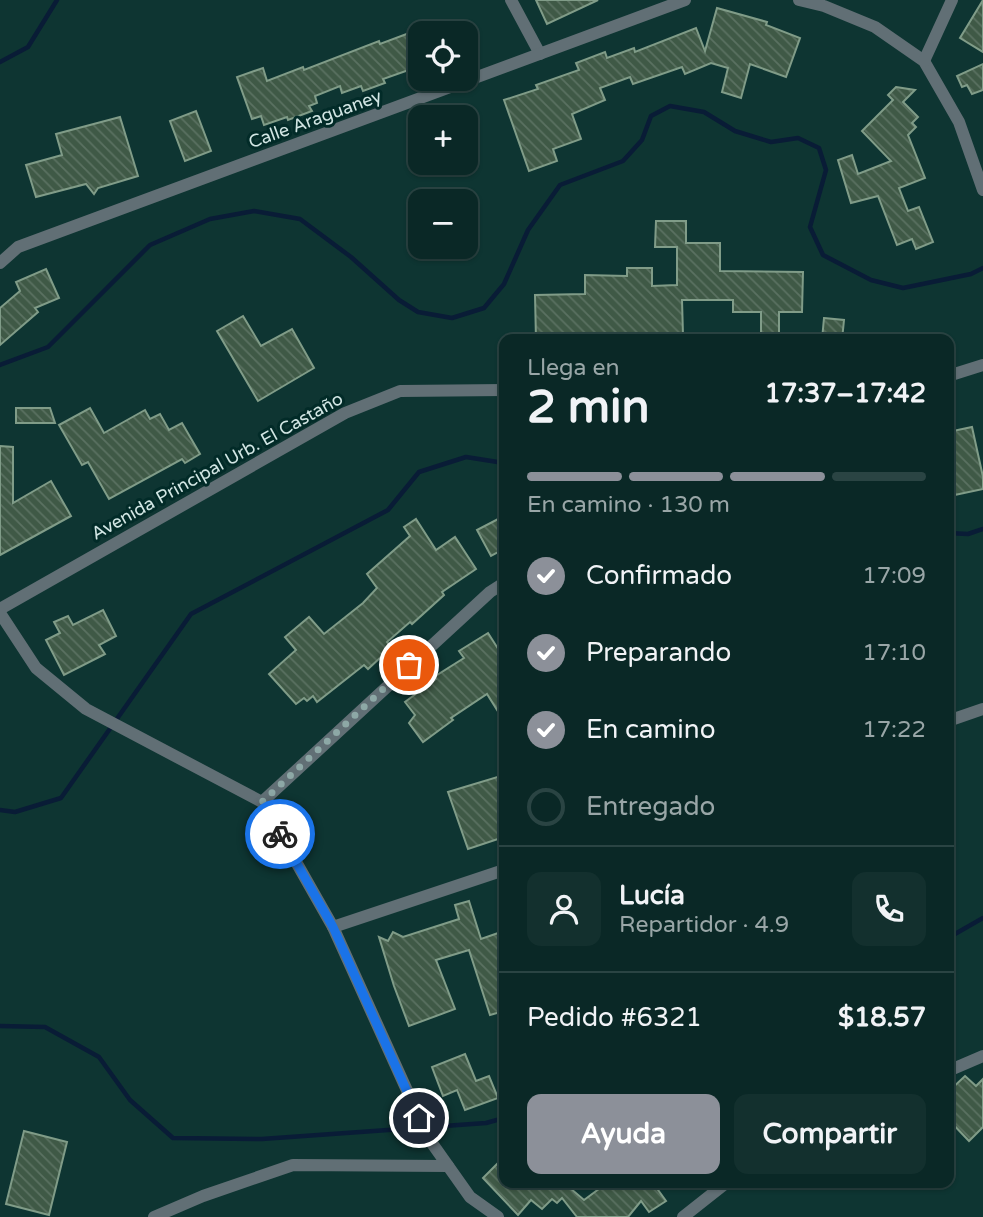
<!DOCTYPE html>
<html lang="es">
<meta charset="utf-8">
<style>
body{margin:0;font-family:"Varela Round",sans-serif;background:#13302e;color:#f1f3f6;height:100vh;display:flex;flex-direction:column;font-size:26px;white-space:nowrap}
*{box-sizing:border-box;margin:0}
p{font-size:23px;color:#99a6a7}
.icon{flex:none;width:38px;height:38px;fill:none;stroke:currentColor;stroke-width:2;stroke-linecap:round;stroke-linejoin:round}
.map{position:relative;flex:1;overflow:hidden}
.drawer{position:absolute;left:499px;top:334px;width:455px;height:854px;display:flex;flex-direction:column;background:#0a2826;border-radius:14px;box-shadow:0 2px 5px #0004,0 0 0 2px #2a4443}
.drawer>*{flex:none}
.tools{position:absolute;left:408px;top:21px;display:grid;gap:14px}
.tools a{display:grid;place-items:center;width:70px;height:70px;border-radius:14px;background:#0a2826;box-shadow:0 2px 5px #0004,0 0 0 2px #2a4443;font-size:35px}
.pin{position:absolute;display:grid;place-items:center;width:60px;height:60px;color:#fff;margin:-30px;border:4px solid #fff;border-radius:50%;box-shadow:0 2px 7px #0007}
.courier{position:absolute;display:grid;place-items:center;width:70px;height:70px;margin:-35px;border:5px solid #1a73e8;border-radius:50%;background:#fff;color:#222;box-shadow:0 2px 9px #0007}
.head em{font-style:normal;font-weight:700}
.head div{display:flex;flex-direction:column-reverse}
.head{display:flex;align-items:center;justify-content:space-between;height:119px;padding:0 28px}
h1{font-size:46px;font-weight:700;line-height:52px}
.bar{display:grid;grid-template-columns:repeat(4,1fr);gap:10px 7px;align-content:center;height:84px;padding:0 28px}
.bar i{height:9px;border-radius:5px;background:#2a4443}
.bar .selected{background:#8c9099}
.bar p{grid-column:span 4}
.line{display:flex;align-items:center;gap:18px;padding:0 28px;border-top:2px solid #2a4443}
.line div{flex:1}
.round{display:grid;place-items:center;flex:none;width:74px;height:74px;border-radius:14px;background:#13302e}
ol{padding:0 28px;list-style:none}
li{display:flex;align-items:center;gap:21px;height:77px}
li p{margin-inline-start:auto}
li .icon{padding:7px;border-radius:50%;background:#8c9099;color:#fff;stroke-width:4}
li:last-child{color:#99a6a7}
li i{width:38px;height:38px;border:4px solid #2a4443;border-radius:50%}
.primary-button{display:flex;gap:14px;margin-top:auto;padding:14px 28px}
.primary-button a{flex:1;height:80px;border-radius:14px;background:#8c9099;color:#fff;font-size:28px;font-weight:700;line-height:80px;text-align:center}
.primary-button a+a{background:#13302e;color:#f1f3f6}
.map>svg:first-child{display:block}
</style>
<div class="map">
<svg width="983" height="1217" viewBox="0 0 983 1217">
<defs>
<pattern id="building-back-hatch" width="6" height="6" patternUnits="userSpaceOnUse" patternTransform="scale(1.75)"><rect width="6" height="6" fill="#3f5946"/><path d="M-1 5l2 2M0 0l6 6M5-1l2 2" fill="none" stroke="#5a7161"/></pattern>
</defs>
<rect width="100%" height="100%" fill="#0e3532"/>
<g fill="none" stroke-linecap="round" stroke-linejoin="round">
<!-- stream -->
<g stroke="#091c36" stroke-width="4.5">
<path d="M 0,62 L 28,47 L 57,0"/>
<path d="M 0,365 L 48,347 L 150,245 L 210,219 L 254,211 L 300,219 L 351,257 L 399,300 L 418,312 L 452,318 L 484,308 L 504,284 L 528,230 L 560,185 L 623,161 L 642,140 L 651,116 L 670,106 L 704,112 L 735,131 L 771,142 L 798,138 L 819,148 L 826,170 L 810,227 L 823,255 L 871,280 L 903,288 L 971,274 L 983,268"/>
<path d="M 948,533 L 968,534 L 983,529"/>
<path d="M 0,810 L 15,812 L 61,798 L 191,614 L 388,510 L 419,472 L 466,457 L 504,463"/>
<path d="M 948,938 L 983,918"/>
<path d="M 0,1026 L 45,1027 L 99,1057 L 130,1100 L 173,1138 L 262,1139 L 486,1123 L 504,1118"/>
</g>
</g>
<!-- building -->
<g fill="url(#building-back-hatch)" stroke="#809c88" stroke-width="2">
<path d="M 536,0 L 598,0 L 547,24 Z"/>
<path d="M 983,0 L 983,52 L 960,38 Z"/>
<path d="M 717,8 L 767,22 L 766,25 L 800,38 L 786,77 L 750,64 L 741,98 L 722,92 L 728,68 L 711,63 L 685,74 L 682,67 L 633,84 L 630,77 L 600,88 L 605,100 L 572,114 L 581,139 L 553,149 L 557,161 L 529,171 L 504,100 L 538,89 L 536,85 L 579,70 L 576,63 L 605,52 L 607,58 L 634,48 L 635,52 L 696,28 L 705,51 Z"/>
<path d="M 420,29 L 420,66 L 383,79 L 385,83 L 363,91 L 361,86 L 342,93 L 340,86 L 315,96 L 317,103 L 309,106 L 312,111 L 288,120 L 287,117 L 264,125 L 261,116 L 252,119 L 237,77 L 263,68 L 267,81 L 303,67 L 304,70 L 379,41 L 380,44 Z"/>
<path d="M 983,64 L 983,90 L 972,94 L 967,85 L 962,87 L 957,76 Z"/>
<path d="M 896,87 L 915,90 L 903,102 L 918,117 L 912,123 L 916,127 L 908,135 L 925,178 L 899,188 L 908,211 L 919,207 L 933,242 L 916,249 L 912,239 L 897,245 L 878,196 L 851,203 L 838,160 L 852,155 L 858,174 L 891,161 L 862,131 L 893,100 L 888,95 Z"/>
<path d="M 196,111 L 211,151 L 185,161 L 170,121 Z"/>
<path d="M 120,117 L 138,176 L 98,188 L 94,194 L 86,184 L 36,197 L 26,165 L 62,155 L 56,134 Z"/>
<path d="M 656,221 L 686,221 L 686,243 L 720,243 L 720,271 L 803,272 L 802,312 L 779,312 L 779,337 L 761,337 L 761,312 L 733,312 L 733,300 L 682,300 L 683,335 L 613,337 L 613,340 L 536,340 L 535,295 L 585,294 L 585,275 L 627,276 L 627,268 L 652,268 L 652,286 L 677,285 L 677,247 L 655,247 Z"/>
<path d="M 46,269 L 59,298 L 35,308 L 38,312 L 0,345 L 0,308 L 20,291 L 16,282 Z"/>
<path d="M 243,316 L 261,346 L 292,329 L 314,368 L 258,401 L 217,331 Z"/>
<path d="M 824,318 L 844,320 L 842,340 L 822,340 Z"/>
<path d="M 16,408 L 50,408 L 55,423 L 16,423 Z"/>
<path d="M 90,408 L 104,433 L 145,410 L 150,419 L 160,414 L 169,430 L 182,423 L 200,454 L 185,463 L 182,459 L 109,499 L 88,462 L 82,465 L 59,425 Z"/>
<path d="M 972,427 L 983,477 L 983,489 L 950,496 L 948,432 Z"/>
<path d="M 0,446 L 13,447 L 13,503 L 51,481 L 71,516 L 0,555 Z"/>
<path d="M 504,516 L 504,549 L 491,556 L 477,530 Z"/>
<path d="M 416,519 L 436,550 L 455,537 L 476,569 L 442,592 L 444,595 L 412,624 L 410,622 L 387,642 L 398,655 L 387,664 L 381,657 L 368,669 L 364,665 L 317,702 L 313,696 L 307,701 L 304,698 L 296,704 L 269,674 L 296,650 L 285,637 L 309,617 L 324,634 L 363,603 L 377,588 L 367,574 L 410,536 L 404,527 Z"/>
<path d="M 103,610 L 116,636 L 99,645 L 105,654 L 64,675 L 46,640 L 60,633 L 54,622 L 68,616 L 73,625 Z"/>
<path d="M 488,633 L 504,658 L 504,721 L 487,694 L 451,718 L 453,720 L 423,742 L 409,723 L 415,715 L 405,702 L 436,679 L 434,677 L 464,658 L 459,651 Z"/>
<path d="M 504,775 L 504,837 L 468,849 L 448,792 Z"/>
<path d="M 469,901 L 481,939 L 504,931 L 504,1011 L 490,1015 L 469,950 L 436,960 L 455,1009 L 409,1026 L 394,986 L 379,937 L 388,941 L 393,932 L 403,937 L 459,919 L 455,905 Z"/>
<path d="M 465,1054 L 476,1081 L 489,1076 L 498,1098 L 465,1110 L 457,1090 L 443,1096 L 432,1067 Z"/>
<path d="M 965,1076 L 976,1086 L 983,1079 L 983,1127 L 969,1141 L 948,1119 L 948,1092 Z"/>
<path d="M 24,1131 L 67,1142 L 49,1215 L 6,1204 Z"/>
<path d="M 504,1157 L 504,1183 L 575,1183 L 570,1188 L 584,1200 L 607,1183 L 653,1183 L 666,1201 L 649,1212 L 641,1201 L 628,1217 L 577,1217 L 562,1198 L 557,1203 L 552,1199 L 542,1209 L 531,1200 L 518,1215 L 483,1178 Z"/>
</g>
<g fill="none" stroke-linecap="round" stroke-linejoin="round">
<!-- minor -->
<g stroke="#616f75" stroke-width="12">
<path d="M 511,0 L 540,54"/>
<path d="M 799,0 L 824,6 L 875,27 L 924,61 L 959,122 L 983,190"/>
<path d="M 924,61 L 952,0"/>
<path d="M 0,263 L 18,247 L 685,0"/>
<path d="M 948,376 L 983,365"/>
<path d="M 0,609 L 345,413 L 400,391 L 504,390"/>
<path d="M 0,613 L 36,668 L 86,709 L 262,802 L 333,927 L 429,1139 L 470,1197 L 498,1217"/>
<path d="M 948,721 L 983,709"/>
<path d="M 262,802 L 490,592 L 504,583"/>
<path d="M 333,927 L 504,870"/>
<path d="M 948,1071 L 983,1056"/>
<path d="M 154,1217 L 203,1196 L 293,1165 L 448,1166"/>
<path d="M 683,1217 L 726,1183"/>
</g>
</g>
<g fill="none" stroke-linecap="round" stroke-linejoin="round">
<!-- done -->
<path stroke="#8da8a6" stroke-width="7" stroke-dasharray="0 12.6" d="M 280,834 L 262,802 L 409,665"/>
<!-- route -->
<path stroke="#1a73e8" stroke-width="9" d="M 280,834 L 333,927 L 419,1118"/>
</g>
<g text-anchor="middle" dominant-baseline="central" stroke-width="6" stroke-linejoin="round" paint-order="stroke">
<!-- street labels -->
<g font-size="18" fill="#d2e6e4" stroke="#022b28">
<text transform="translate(315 119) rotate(-20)">Calle Araguaney</text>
<text transform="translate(217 466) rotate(-29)">Avenida Principal Urb. El Castaño</text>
</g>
</g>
</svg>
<div class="tools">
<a><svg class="icon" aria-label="locate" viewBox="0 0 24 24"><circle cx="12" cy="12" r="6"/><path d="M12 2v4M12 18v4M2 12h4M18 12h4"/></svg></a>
<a>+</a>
<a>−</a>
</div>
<div class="pin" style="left:409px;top:665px;background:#ea580c"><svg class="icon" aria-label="bag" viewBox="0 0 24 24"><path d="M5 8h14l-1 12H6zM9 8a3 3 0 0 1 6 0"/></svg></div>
<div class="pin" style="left:419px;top:1118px;background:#1f2937"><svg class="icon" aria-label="home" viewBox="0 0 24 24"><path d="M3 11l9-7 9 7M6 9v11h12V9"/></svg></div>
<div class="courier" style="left:280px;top:834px"><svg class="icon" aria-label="bike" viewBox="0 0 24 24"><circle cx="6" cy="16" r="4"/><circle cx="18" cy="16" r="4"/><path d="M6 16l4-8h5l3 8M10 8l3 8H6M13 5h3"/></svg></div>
<section class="drawer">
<div class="head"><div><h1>2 min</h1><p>Llega en</p></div><em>17:37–17:42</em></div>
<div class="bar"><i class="selected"></i><i class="selected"></i><i class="selected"></i><i></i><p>En camino · 130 m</p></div>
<ol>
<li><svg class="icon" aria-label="check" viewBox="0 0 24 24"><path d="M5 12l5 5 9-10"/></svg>Confirmado<p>17:09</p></li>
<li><svg class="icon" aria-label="check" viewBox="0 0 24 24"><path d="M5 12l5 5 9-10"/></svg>Preparando<p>17:10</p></li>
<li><svg class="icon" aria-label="check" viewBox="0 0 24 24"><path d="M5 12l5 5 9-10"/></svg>En camino<p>17:22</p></li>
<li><i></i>Entregado</li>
</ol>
<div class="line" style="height:126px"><a class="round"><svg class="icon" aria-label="person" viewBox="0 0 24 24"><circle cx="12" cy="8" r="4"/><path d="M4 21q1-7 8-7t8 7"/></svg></a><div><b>Lucía</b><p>Repartidor · 4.9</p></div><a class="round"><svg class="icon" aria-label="phone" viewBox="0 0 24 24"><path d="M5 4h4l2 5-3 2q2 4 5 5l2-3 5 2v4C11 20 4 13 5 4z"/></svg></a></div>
<div class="line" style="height:91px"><div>Pedido #6321</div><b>$18.57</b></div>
<div class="primary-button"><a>Ayuda</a><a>Compartir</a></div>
</section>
</div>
